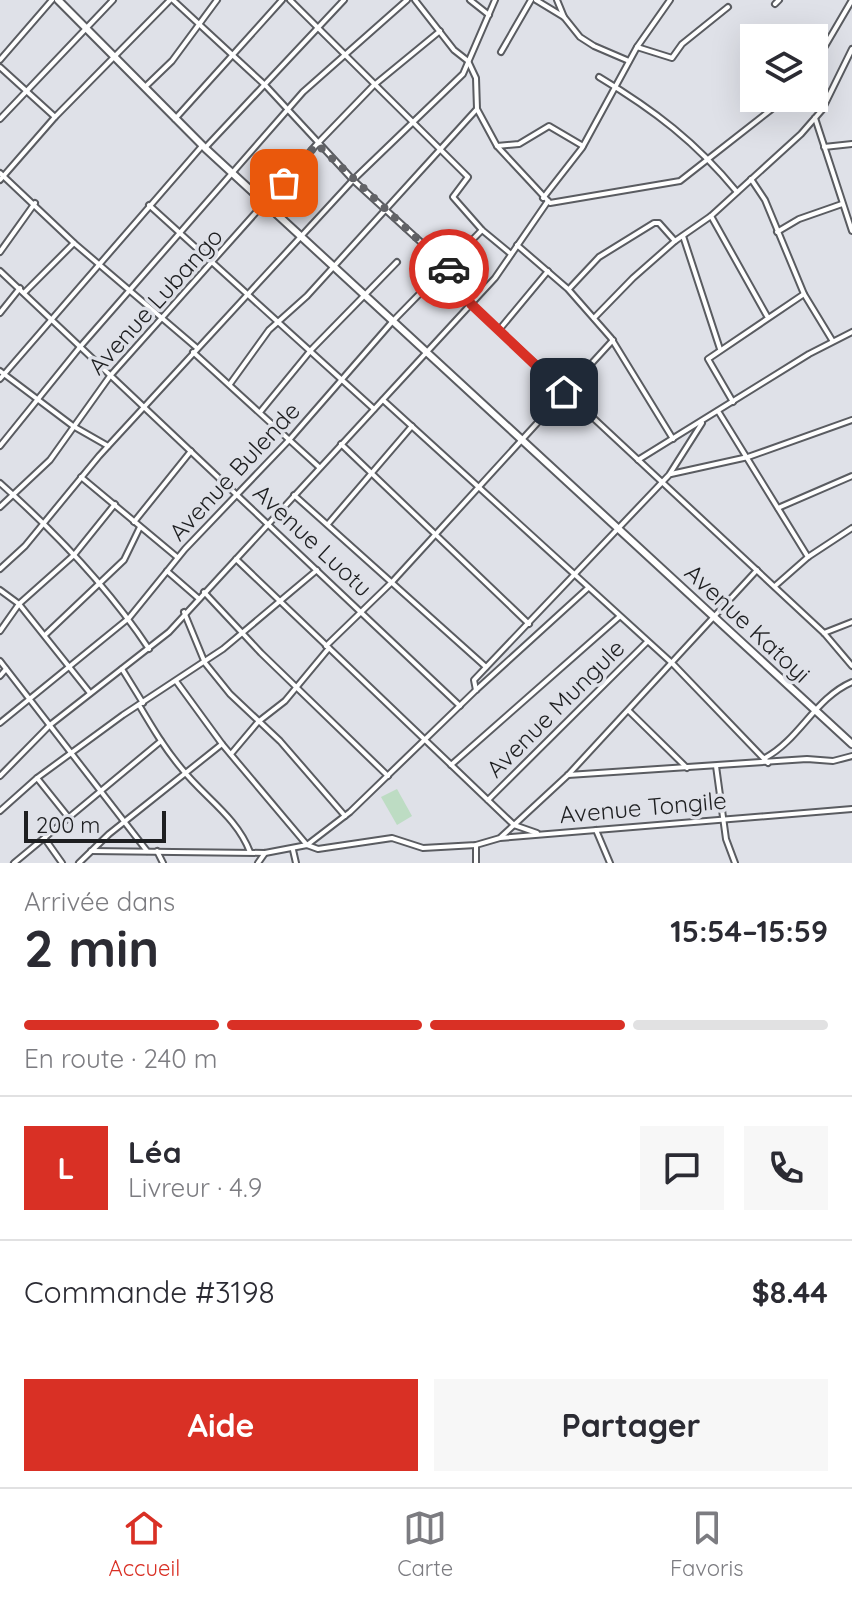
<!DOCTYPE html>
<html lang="fr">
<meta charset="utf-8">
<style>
body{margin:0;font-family:Quicksand,sans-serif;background:#f7f7f7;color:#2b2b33;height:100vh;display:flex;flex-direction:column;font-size:30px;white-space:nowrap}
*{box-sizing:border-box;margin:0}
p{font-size:26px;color:#7c7c81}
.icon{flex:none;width:44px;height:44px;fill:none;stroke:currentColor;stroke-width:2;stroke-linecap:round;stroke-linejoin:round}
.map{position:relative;height:863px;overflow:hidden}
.side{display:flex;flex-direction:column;background:#fff;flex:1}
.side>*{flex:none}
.fabs{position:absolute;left:740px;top:24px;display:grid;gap:16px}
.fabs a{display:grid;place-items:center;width:88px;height:88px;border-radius:0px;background:#fff;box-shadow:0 8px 32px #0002;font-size:40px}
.scale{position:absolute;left:24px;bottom:20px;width:142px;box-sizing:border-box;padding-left:8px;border:4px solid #1e1f21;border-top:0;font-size:22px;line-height:28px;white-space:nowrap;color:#1e1f21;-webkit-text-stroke:6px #dfe1e8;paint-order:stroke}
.pin{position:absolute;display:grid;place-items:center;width:68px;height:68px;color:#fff;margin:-34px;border-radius:16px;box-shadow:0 4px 12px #0006}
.courier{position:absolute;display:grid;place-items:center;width:80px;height:80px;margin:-40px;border:6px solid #d93025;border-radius:50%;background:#fff;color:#222;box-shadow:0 2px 10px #0007}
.overview em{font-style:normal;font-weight:800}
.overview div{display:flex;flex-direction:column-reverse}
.overview{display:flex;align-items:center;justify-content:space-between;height:136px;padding:0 24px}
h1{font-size:52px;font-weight:800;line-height:60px}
.bar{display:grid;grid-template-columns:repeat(4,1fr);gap:12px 8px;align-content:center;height:96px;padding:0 24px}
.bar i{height:10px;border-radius:6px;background:#e1e1e2}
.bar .current{background:#d93025}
.bar p{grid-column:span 4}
.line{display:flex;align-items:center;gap:20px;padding:0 24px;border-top:2px solid #e1e1e2}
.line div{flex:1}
.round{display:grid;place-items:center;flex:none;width:84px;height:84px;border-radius:0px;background:#f7f7f7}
.action{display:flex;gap:16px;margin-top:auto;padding:16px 24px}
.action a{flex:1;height:92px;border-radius:0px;background:#d93025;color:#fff;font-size:32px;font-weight:800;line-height:92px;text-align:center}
.action a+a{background:#f7f7f7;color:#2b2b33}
.menu{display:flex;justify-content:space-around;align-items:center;height:112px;border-top:2px solid #e1e1e2;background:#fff;font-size:22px;color:#7c7c81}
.menu a{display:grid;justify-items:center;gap:4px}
.menu .current{color:#d93025}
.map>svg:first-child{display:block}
</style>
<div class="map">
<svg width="852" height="863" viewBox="0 0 852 863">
<rect width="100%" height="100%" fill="#dfe1e8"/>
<!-- green -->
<path fill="#bddcc3" d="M 397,789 L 412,816 L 397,825 L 381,797 Z"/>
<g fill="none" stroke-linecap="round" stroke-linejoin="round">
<defs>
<g id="minor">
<path d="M 173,0 L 266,86 L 353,180 L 447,266 L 471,304 L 824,633 L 852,666"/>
<path d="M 290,0 L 468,177 L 453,197 L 482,230 L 511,254"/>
<path d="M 415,0 L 454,50 L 468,61 L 476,78 L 477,109 L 497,146 L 550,203 L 680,181 L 786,98"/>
<path d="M 470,0 L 489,15"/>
<path d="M 536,0 L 564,17 L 580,37 L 594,46 L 629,61"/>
<path d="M 557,0 L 564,17"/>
<path d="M 775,4 L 779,0"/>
<path d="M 637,47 L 672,58 L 682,44 L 728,7"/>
<path d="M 501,52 L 531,0"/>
<path d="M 0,60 L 52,0"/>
<path d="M 814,65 L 852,0"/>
<path d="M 0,67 L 55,117"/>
<path d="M 599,77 C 654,110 696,142 737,192"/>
<path d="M 145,87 L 172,61 L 217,0"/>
<path d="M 815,118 L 852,231"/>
<path d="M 0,119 L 113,0"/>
<path d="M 175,119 L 282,0"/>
<path d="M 497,146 L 519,144 L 549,126 L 583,146"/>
<path d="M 824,147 L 852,144"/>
<path d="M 205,148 L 344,0"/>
<path d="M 0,173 L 74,243 L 197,348"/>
<path d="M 751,179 L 765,200 L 804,294 L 832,340"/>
<path d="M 0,180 L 55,117 L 170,0"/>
<path d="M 543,198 L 582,148 L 637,47 L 670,0"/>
<path d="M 149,205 L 374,409"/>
<path d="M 711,216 L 767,316"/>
<path d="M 777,232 L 799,219 L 842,204"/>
<path d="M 683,236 L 720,349"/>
<path d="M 517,245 L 568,289 L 611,338 L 673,439"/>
<path d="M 0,252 L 35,203"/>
<path d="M 0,271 L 460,706"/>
<path d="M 569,289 L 599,257 L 654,223 L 659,223 L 675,241"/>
<path d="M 25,292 L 74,243"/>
<path d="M 0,313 L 20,288"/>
<path d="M 594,318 L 633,278 L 675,241 L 711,216 L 801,134 L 822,110 L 852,49"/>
<path d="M 499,330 L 548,271"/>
<path d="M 193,352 L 319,467"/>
<path d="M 0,371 L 73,426 L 108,446"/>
<path d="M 0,379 L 202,146"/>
<path d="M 230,384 L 269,330 L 307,296 L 476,110"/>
<path d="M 383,400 L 673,664 L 768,763"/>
<path d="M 733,402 L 708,359 L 804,294"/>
<path d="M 261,411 L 311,350 L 397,262"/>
<path d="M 718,411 L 808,557"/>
<path d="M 341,444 L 529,624"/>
<path d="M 0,446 L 80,347 L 303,92 L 407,0"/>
<path d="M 638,460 L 809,354 L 852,332"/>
<path d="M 671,474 L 748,457 L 852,420"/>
<path d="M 81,477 L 177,557"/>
<path d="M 0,483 C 55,532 108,587 149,649"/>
<path d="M 294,495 L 486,667"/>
<path d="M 0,507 L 50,460 L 110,376 L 317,144 L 373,86 L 440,31"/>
<path d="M 778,508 L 852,476"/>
<path d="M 134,522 L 191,451"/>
<path d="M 328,524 L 412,426"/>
<path d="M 236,559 L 514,825 L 537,833"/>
<path d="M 0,569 L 25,546 L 99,456 L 353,180 L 463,74 L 495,0"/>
<path d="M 167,571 L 198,598"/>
<path d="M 775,586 L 808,557 L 852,528"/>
<path d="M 0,590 L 19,604 L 90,693"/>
<path d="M 204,592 L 261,653 L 388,776"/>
<path d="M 184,612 L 205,663 L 230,694 L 280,741 L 345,816"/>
<path d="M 0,631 L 19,604 L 74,555 L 115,504"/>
<path d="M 824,633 L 852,622"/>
<path d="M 45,635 L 124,560 L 140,527"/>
<path d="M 326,646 L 393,581 L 613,340"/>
<path d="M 0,661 L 147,851"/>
<path d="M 122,669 L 143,703"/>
<path d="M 0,676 L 6,669"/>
<path d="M 176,681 L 222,744 L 307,845 L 350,812 L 476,690 L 588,588"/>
<path d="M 476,690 L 474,680 L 669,475 L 702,423"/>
<path d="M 139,705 C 152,727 165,749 182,769 C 204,797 237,817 250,852"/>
<path d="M 629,711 L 687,768"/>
<path d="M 0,723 L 129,618 L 185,549 L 290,439 L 392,322 L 482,230"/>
<path d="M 231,754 L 258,722 L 285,701 L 329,648"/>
<path d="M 765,758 C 800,739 815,698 852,682"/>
<path d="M 451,765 L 619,617"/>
<path d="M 716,766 L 726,839 L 735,863"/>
<path d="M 568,775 L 807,759 L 833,761 L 852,756"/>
<path d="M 0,776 L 50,725 L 169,632 L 471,304 L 495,278 L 548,201"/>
<path d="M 37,778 L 69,818"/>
<path d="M 488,800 L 647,642"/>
<path d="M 0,811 L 37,778 L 123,715 L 223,649 L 317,570"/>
<path d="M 596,830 L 610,863"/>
<path d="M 501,837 L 568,775 L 757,570"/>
<path d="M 45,839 L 62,863"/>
<path d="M 293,850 L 296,863"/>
<path d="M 91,851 L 265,853 L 307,845 L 318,849 L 392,838 L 423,848 L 476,845 L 500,838 L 852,809"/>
<path d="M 157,851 L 163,863"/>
<path d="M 14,863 L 161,741"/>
<path d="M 79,863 L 109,834 L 222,744"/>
<path d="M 258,863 L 265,853"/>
<path d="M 476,863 L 476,845"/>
</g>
<path id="tertiary" d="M 58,0 L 205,148 L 852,744"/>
</defs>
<!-- minor casing -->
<use href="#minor" stroke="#5a5c61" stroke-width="8"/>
<!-- tertiary casing -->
<use href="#tertiary" stroke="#5a5c61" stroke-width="10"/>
<!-- minor -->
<use href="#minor" stroke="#fff" stroke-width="4"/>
<!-- tertiary -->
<use href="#tertiary" stroke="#fff" stroke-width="6"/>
</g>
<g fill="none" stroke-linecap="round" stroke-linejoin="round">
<!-- done -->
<path stroke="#626367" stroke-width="8" stroke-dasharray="0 14.4" d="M 284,183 L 317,144 L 449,269"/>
<!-- route -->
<path stroke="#d93025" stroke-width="10" d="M 449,269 L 471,304 L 564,392"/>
</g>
<g text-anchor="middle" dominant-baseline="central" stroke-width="7" stroke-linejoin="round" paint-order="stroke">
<!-- street labels -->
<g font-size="24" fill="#1e1f21" stroke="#dfe1e8">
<text transform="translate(155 301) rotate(-48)">Avenue Lubango</text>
<text transform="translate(234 471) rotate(-47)">Avenue Bulende</text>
<text transform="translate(313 540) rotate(43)">Avenue Luotu</text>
<text transform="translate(748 623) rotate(43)">Avenue Katoyi</text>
<text transform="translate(555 708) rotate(-45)">Avenue Mungule</text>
<text transform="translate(643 807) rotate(-5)">Avenue Tongile</text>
</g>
</g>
</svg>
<div class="fabs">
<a><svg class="icon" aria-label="layers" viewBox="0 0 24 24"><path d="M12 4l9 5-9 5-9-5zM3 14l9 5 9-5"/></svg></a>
</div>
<div class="scale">200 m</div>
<div class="pin" style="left:284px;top:183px;background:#ea580c"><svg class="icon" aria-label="bag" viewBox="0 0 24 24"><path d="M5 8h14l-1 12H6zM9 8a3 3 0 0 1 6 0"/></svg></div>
<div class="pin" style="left:564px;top:392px;background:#1f2937"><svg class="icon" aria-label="home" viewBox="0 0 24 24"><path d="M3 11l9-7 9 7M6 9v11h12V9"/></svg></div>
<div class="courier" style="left:449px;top:269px"><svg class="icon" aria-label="car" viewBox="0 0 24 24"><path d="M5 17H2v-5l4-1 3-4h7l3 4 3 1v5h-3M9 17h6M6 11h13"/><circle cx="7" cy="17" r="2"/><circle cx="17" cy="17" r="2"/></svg></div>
</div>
<section class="side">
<div class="overview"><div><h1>2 min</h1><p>Arrivée dans</p></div><em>15:54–15:59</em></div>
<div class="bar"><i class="current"></i><i class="current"></i><i class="current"></i><i></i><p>En route · 240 m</p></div>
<div class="line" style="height:144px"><b class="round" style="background:#d93025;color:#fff">L</b><div><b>Léa</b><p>Livreur · 4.9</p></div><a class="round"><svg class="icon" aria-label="chat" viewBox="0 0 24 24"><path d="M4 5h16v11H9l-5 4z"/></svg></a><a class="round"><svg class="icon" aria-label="phone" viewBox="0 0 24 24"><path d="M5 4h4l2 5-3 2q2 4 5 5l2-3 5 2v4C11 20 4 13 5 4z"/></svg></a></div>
<div class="line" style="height:104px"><div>Commande #3198</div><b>$8.44</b></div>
<div class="action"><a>Aide</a><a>Partager</a></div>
</section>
<nav class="menu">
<a class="current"><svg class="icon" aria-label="home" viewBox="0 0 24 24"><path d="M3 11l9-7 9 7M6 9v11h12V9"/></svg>Accueil</a>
<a><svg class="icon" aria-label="map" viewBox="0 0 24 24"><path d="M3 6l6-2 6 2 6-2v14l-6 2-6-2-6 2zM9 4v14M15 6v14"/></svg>Carte</a>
<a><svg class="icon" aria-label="saved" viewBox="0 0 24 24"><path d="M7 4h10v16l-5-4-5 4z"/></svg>Favoris</a>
</nav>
